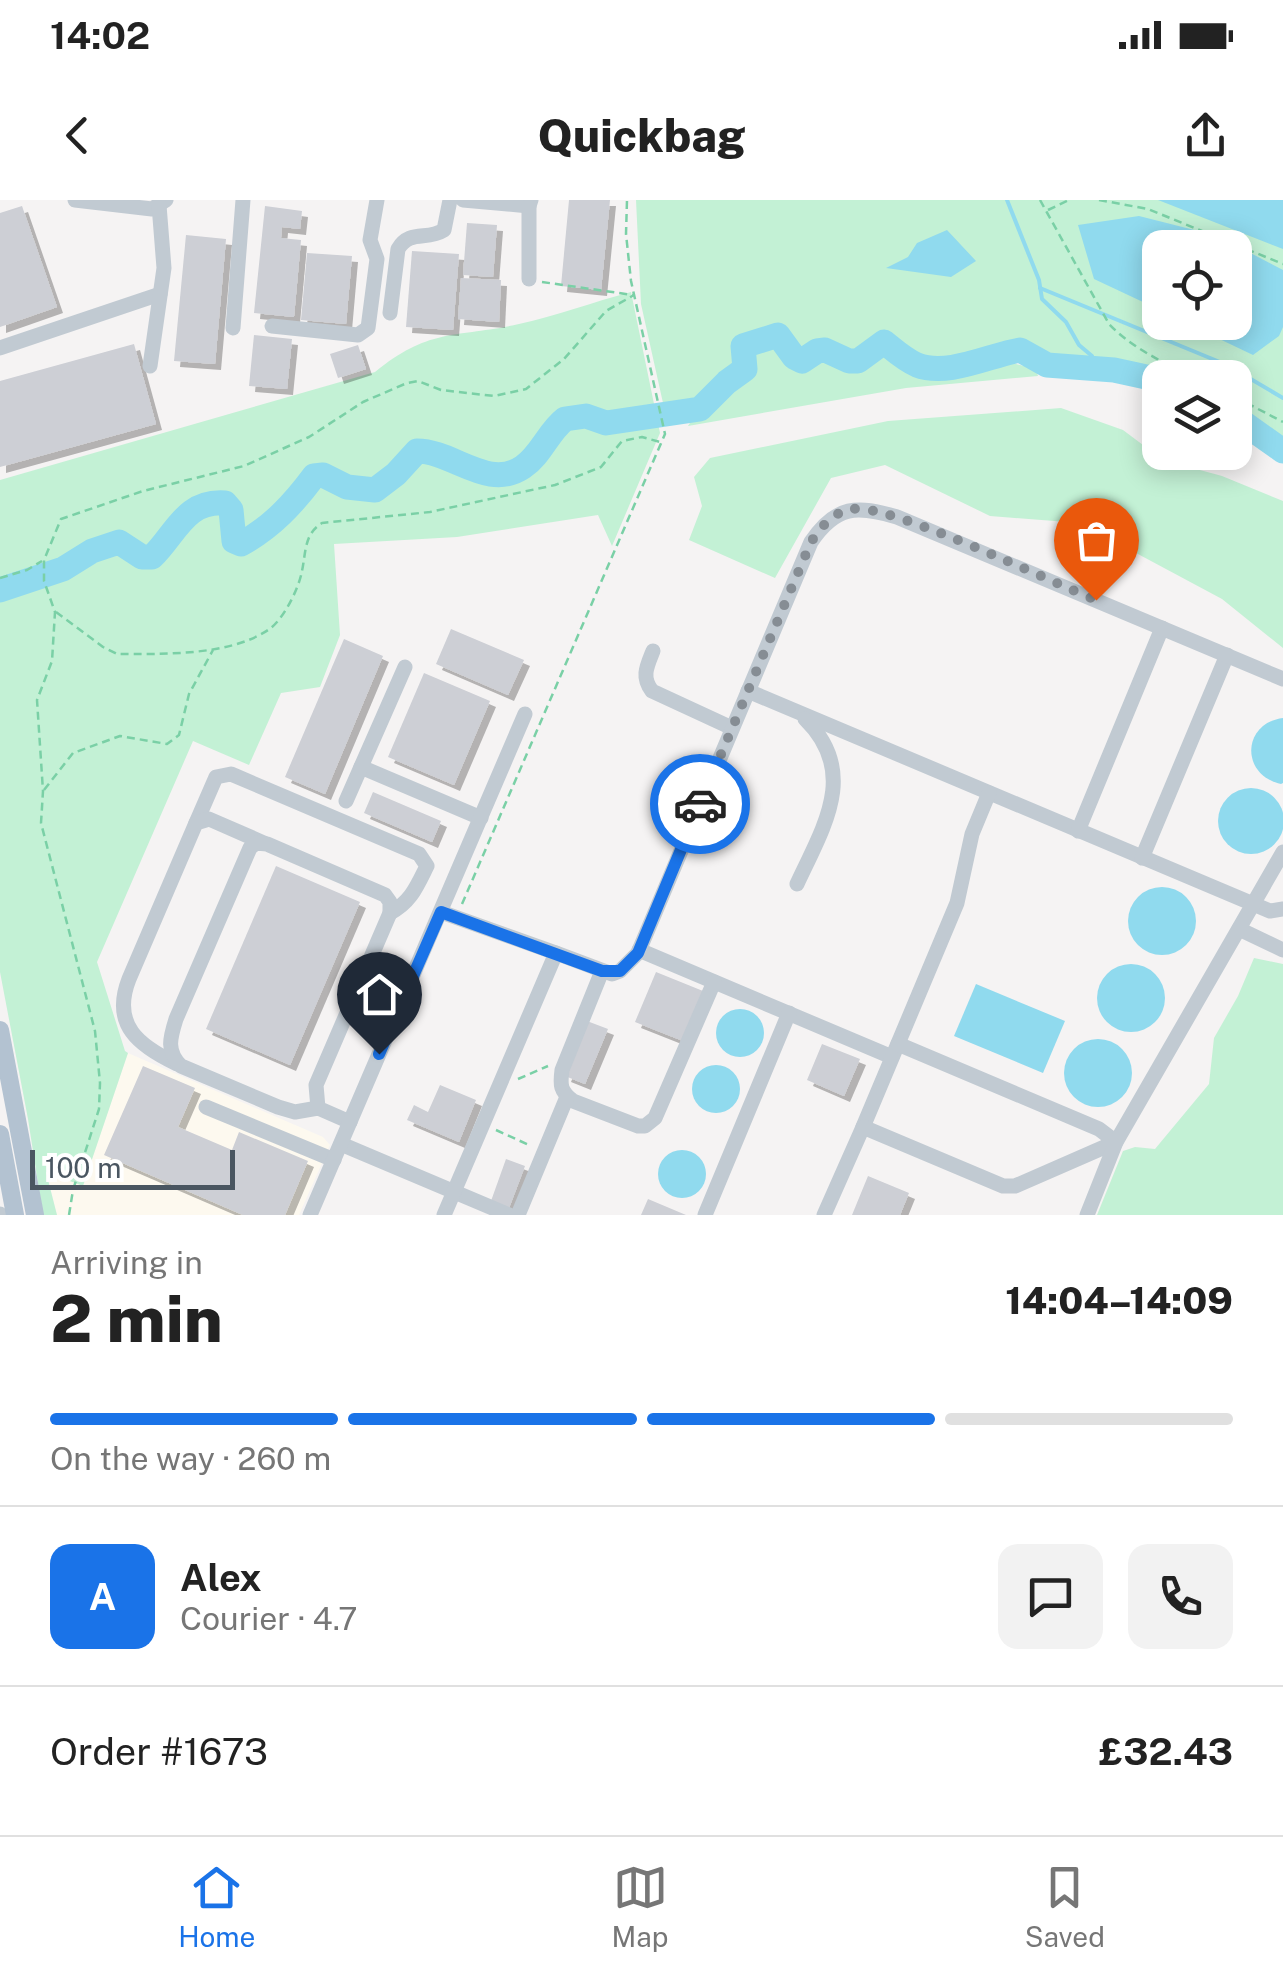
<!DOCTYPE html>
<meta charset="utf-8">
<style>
body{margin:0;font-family:"Public Sans",sans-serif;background:#f2f2f2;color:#222;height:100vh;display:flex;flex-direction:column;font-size:38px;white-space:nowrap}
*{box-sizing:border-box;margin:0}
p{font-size:32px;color:#767676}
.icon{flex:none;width:55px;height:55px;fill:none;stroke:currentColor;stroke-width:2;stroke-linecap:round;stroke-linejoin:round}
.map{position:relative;height:1015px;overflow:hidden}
.details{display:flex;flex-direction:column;background:#fff;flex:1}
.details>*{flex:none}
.tools{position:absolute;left:1142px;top:30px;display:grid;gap:20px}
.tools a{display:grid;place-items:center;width:110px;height:110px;border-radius:20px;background:#fff;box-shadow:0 5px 25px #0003;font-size:50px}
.scale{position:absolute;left:30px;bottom:25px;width:205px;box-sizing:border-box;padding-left:10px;border:5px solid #4a5661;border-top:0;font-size:28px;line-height:35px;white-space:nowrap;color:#4a5661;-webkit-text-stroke:8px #fff;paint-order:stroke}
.pin{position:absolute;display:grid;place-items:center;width:85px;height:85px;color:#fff;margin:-102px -42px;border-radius:50% 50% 50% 0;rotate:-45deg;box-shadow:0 0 10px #0007}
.pin .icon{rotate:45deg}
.courier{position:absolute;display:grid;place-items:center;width:100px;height:100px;margin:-50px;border:8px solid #1a73e8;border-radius:50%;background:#fff;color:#222;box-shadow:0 2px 12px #0007}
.head em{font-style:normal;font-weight:800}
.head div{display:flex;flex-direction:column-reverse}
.head{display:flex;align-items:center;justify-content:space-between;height:170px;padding:0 50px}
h1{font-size:65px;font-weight:800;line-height:75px}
.bar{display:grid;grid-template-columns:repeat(4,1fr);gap:15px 10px;align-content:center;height:120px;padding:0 50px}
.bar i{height:12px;border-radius:8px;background:#e0e0e0}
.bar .current{background:#1a73e8}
.bar p{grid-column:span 4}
.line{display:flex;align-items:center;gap:25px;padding:0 50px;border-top:2px solid #e0e0e0}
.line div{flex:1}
.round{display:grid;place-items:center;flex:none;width:105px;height:105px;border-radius:20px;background:#f2f2f2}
.status{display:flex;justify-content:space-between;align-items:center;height:70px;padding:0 50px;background:#fff;direction:ltr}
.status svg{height:28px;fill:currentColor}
header{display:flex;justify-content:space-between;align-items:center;height:130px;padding:0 50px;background:#fff;font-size:45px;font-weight:800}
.tabs{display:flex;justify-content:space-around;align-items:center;height:140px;border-top:2px solid #e0e0e0;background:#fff;font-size:28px;color:#767676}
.tabs a{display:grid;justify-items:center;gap:5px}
.tabs .current{color:#1a73e8}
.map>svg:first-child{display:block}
</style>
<div class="status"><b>14:02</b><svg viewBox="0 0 49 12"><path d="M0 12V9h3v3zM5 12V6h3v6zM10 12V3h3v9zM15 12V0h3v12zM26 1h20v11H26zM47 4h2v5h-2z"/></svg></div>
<header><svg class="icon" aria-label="back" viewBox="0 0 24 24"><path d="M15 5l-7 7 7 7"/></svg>Quickbag<svg class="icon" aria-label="share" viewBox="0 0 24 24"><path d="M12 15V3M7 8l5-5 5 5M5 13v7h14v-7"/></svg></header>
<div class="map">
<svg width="1283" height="1015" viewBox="0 0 1283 1015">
<defs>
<filter id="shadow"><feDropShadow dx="6" dy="6" stdDeviation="0" flood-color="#0004"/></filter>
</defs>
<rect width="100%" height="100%" fill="#f5f3f3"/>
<!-- commercial -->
<path fill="#fdf9ef" d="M 128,853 L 323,937 L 330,945 L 299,1015 L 57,1015 L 46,971 L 83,985 Z"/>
<!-- green -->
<g fill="#c3f1d5" fill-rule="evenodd">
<path d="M 636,0 L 1283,0 L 1283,239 L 1235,205 L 1235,178 L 1168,177 L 1133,165 L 1104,159 L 1089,163 L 1048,162 L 1019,147 C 989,152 956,170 926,163 C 907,159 896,141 877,139 L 857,157 L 851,158 L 823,147 L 801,156 L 778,132 L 760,138 L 749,138 L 741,144 L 740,169 L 728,175 L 702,203 L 665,212 L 641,104 ZM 1160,48 L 1235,48 L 1235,122 L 1160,122 Z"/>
<path d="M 631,92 L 660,233 L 612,346 L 598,315 L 457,337 L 334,344 L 340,435 L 320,487 L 281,493 L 249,565 L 193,541 L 97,762 L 125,851 L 128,853 L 83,986 L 46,972 L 57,1015 L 43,1015 L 28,919 L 0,772 L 0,280 L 375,172 C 430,127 456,138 519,124 C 556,116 593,102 631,92 Z"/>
<path d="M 758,147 L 774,147 L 795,168 L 820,160 L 859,169 L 884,147 L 913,167 L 929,173 L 983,169 L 1012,163 L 1036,169 L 1038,176 L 906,188 L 688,226 C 707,195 741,192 753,151 Z"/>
<path d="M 1061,208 L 1123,230 L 1163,260 L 1222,276 L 1283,301 L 1283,448 L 1222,399 L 1080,323 L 990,316 L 885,265 L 831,278 L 775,378 L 689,340 L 702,306 L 694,277 L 710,258 L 888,221 Z"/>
<path d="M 1254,758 L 1283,764 L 1283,1015 L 1097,1015 L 1123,951 L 1135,947 L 1155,949 L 1209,884 L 1214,838 L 1238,796 Z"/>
</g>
<!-- water -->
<g fill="#90daee">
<path d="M 1158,0 L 1283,0 L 1283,49 Z"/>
<path d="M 1139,16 L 1218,36 L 1283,70 L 1283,127 L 1279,136 L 1253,155 L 1186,123 L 1235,122 L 1235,48 L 1160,48 L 1160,110 L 1094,79 L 1078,25 Z"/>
<path d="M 947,30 L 976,61 L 951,77 L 886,68 L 908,57 L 917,43 Z"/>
<path d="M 1283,518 L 1283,583 L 1281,584 C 1240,575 1242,523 1283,518 Z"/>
<circle cx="1251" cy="621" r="33"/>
<circle cx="1162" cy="721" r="34"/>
<circle cx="1131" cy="798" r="34"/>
<path d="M 976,784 L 1065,821 L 1043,873 L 954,836 Z"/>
<circle cx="740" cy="833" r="24"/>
<circle cx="1098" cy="873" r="34"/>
<circle cx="716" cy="889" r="24"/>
<circle cx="682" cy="974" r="24"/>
</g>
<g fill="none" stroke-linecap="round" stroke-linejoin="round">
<!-- stream -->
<g stroke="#90daee" stroke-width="4">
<path d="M 1007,0 L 1039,80 L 1042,99 L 1066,122 L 1079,145 L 1092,156 L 1095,169"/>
<path d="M 1040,88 L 1227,165 L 1283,198"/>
</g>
<!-- river -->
<g stroke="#90daee" stroke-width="25">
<path d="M 1235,217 L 1283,251"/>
<path d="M 0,390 L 63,369 L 92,351 L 119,342 L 142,357 L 152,357 C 176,334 185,300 225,303 L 231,310 L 234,341 L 241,344 C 272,327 294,303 314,276 L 323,275 L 347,287 L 375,290 L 396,274 L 417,251 C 453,251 488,291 523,267 C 541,255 548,232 565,219 L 586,216 L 606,223 L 700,209 L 727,182 L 745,169 L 743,146 L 778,135 L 794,157 L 802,161 L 817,151 L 825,150 L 849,161 L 858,161 L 884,142 C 894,150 905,160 917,165 C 948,177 990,155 1020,150 L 1047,165 L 1114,170 L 1160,180"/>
</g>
</g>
<!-- building -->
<g fill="#cdcfd5" filter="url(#shadow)">
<path d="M 569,0 L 610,0 L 601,90 L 561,86 Z"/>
<path d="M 22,6 L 57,107 L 0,127 L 0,13 Z"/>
<path d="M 265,6 L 302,11 L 300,29 L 282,27 L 281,38 L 301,40 L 294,117 L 254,113 Z"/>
<path d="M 467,23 L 497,25 L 493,77 L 463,75 Z"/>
<path d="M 186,35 L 226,39 L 215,164 L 174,161 Z"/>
<path d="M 412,51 L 459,54 L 453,130 L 406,127 Z"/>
<path d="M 307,53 L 352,56 L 346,124 L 301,120 Z"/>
<path d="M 461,78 L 501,80 L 499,122 L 458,119 Z"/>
<path d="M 254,135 L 292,139 L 287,189 L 249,186 Z"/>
<path d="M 134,144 L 156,224 L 0,267 L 0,181 Z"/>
<path d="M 358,145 L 366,169 L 338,178 L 330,154 Z"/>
<path d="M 451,429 L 524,460 L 508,495 L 436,464 Z"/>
<path d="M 344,439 L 383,456 L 325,594 L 285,577 Z"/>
<path d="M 424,473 L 490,501 L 454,585 L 388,557 Z"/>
<path d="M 373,592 L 441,621 L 432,642 L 364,613 Z"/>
<path d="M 276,666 L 360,702 L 290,865 L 206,829 Z"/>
<path d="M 656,772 L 703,791 L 683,841 L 635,822 Z"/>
<path d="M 587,821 L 608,829 L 585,884 L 565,876 Z"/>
<path d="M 822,844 L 860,859 L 844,896 L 807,880 Z"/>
<path d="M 143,866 L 195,888 L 178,927 L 232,950 L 239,932 L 308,961 L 285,1015 L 243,1015 L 104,955 Z"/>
<path d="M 440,885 L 476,900 L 459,942 L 407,920 L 414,905 L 428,912 Z"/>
<path d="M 506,959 L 525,966 L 509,1008 L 491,1001 Z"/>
<path d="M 868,976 L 909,993 L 900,1015 L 852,1015 Z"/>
<path d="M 648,999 L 686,1015 L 641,1015 Z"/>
</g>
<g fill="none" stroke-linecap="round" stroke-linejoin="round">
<!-- path -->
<g stroke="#7ad0a6" stroke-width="2.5" stroke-dasharray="8 5" stroke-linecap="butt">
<path d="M 1040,0 L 1109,124 C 1133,149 1163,162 1195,178"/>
<path d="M 1099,0 L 1148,9 L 1283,64"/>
<path d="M 1048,10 L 1069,0"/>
<path d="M 542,82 L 633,95"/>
<path d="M 1235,197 L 1283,222"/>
<path d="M 0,378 L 27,370 L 42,361"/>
<path d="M 56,412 L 103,447 L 117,454 C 163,454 229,456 268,430 C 283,421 299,388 302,371 C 306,352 304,334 322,323 L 430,312 L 555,285 L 601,267 L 622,241 L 642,237 L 660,242"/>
<path d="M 44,590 L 73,553 L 120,536 L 167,544 L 179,535 L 189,494 L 213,450"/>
<path d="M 462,704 L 665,234 L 631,81 L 626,34 L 627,0"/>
<path d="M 518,879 L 548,866"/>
<path d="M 496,930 L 529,945"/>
<path d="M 69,1015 L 73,990 L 99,909 L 100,883 L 95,831 L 41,623 L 43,591 L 37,500 L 52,461 L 55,412 L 44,381 L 44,360 L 61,319 L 143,291 L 244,266 L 309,237 L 363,202 L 407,183 L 418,181 L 441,190 L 494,196 L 526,189 L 564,159 L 606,111 L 634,95"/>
</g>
<!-- minor -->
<g stroke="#c1cad2" stroke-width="15">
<path d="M 75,0 L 152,9 L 166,0"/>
<path d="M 463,0 L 529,6 L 531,0"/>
<path d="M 529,79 L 529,6"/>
<path d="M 390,113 L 398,49 C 410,29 427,41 444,30 L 450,0"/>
<path d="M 272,126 L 358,135 L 368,128 L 377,59 L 370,40 L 377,0"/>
<path d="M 233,128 L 243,0"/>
<path d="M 0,148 L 160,94"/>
<path d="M 150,166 L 164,68 L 159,5"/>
<path d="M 653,451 C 647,466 641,477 652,491 L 732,528"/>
<path d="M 748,491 L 1270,711 L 1283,709"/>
<path d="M 361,567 L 481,618"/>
<path d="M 346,601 L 405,467"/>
<path d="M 196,623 L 216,577 L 231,574 L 419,654 L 427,666 C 417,686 411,702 390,713"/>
<path d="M 1078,631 L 1162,428"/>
<path d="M 1142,658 L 1227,455"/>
<path d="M 797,684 C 824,626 859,572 805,519"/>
<path d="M 441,712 L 556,753"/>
<path d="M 1239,729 L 1283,750"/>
<path d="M 639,750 L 892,857"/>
<path d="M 602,771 L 562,870 C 560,885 560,891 573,901 L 638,926 L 645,926 L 655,918 L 714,782"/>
<path d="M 177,864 C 139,846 111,825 129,779 L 196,623 L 209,619 L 264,643"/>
<path d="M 206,907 L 334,960"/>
<path d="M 318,908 L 316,885 L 390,713 L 390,702 L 385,695 L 267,644 L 256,643 L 250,648 L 176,819 C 170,838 166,851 181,866 L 278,907 L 295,912 L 318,908 L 350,922"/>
<path d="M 863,927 L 957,703 L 972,634 L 989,593"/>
<path d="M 341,944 L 509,1015"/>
<path d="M 0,1014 L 1,1015"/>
<path d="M 310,1015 L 525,514"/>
<path d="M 444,1015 L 556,753 L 612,774 L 620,771 L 638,753 L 811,342 C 836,305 857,305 897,317 L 1283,479"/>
<path d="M 518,1015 L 567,897"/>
<path d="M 705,1015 L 789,813"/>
<path d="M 824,1015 L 863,927 L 1003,986 L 1015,986 L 1116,942 L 1099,929 L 898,844"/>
<path d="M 1087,1015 L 1116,942 L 1283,652"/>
</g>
<!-- major -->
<g stroke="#b3c2d1" stroke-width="18">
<path d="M 0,830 L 35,1015"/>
<path d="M 0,934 L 15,1015"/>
</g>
</g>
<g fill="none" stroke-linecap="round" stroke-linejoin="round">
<!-- done -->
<path stroke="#868d94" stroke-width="10" stroke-dasharray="0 18" d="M 700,604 L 811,342 C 821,327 833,312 852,309 C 889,303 1051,382 1096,400"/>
<!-- route -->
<path stroke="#1a73e8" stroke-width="12" d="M 379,854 L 441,712 L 602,771 L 620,771 L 638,753 L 700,604"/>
</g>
</svg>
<div class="tools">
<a><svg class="icon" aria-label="locate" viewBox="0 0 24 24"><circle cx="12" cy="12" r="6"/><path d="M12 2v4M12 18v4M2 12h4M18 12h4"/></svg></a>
<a><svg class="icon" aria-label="layers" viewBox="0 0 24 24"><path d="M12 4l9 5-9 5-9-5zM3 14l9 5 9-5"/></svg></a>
</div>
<div class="scale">100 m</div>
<div class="pin" style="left:1096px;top:400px;background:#ea580c"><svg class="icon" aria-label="bag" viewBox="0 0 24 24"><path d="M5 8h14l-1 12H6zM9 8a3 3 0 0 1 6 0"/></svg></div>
<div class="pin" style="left:379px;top:854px;background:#1f2937"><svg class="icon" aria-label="home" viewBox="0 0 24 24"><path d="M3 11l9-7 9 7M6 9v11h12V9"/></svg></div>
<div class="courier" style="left:700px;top:604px"><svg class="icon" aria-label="car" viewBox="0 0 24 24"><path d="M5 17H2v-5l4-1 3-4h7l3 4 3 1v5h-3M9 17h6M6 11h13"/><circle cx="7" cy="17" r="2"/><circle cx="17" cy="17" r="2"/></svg></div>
</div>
<section class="details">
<div class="head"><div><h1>2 min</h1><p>Arriving in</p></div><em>14:04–14:09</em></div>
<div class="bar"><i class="current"></i><i class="current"></i><i class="current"></i><i></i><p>On the way · 260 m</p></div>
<div class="line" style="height:180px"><b class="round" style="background:#1a73e8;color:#fff">A</b><div><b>Alex</b><p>Courier · 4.7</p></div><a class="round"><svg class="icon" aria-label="chat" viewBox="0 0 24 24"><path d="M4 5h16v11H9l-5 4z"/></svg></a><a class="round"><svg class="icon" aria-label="phone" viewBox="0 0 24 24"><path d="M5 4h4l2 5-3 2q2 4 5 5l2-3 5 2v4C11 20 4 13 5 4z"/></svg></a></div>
<div class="line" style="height:130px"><div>Order #1673</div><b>£32.43</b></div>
</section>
<nav class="tabs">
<a class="current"><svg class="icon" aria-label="home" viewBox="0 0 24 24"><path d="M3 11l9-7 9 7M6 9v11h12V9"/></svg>Home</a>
<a><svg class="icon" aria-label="map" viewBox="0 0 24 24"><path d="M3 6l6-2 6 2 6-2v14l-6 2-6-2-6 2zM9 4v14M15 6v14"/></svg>Map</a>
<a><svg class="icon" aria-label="saved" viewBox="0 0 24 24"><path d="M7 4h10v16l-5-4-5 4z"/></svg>Saved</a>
</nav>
